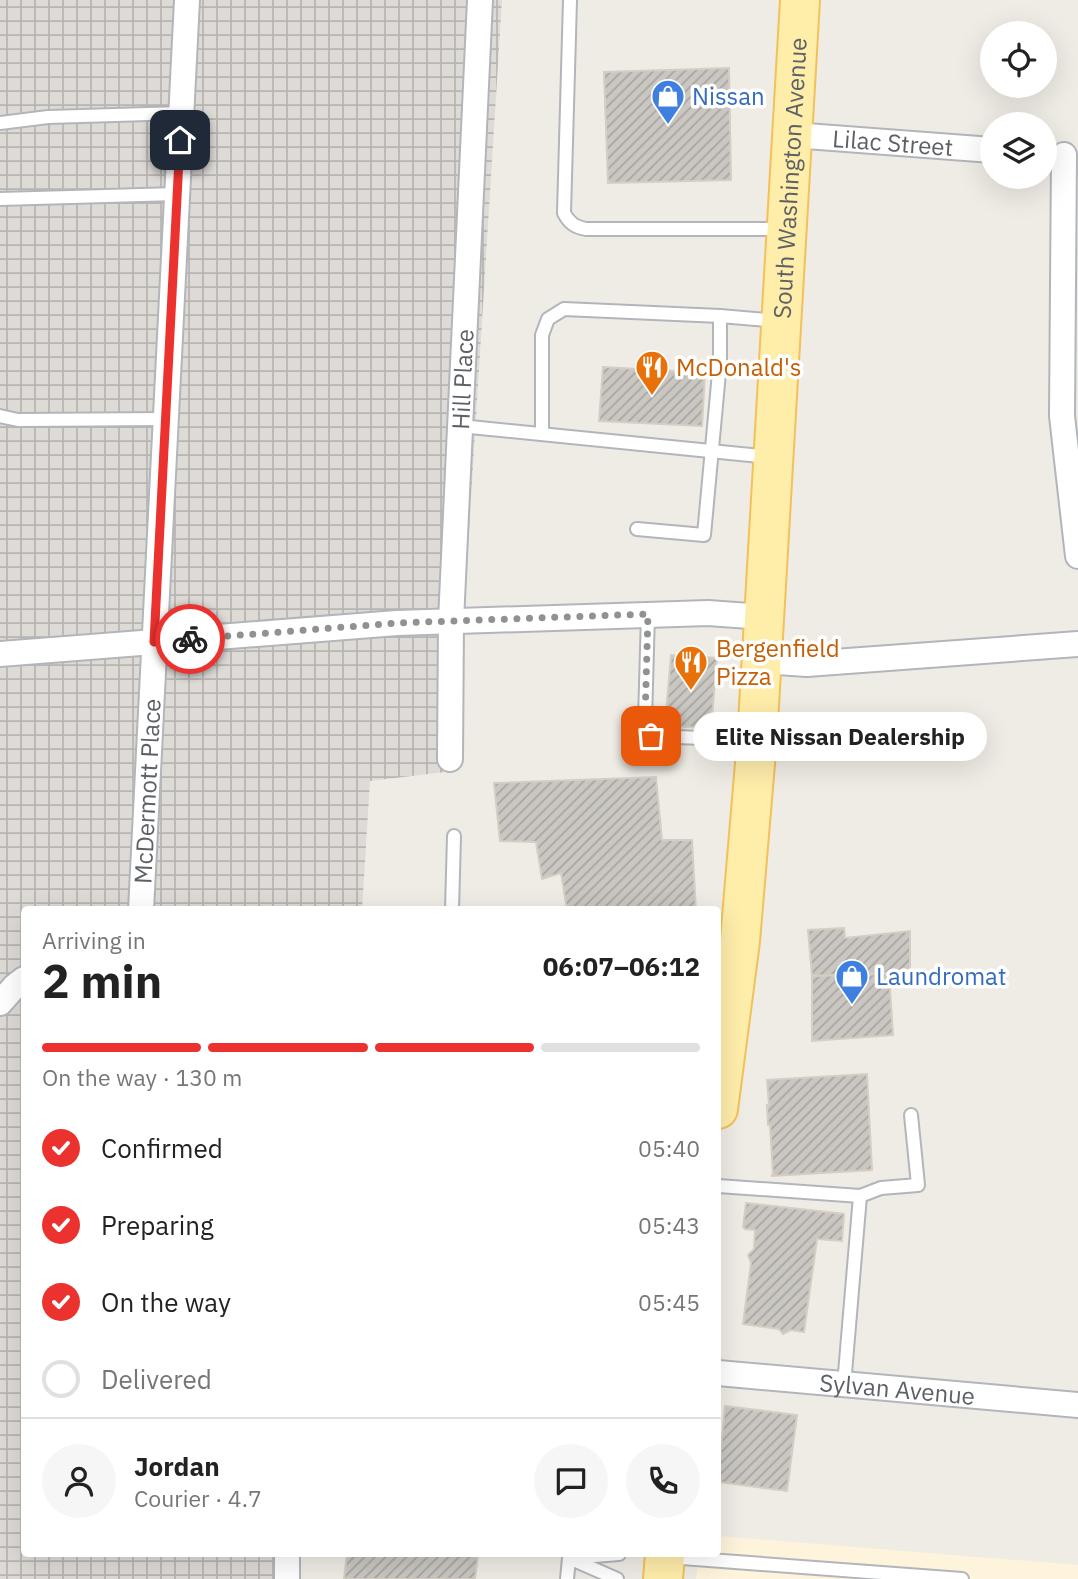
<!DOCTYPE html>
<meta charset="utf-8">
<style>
body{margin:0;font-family:"IBM Plex Sans",sans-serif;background:#f6f6f6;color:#222;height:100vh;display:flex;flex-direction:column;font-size:26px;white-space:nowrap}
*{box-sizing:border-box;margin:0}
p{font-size:23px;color:#767676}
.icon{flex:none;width:38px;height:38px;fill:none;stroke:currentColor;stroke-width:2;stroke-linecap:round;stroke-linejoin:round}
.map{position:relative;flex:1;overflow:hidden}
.details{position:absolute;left:21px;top:906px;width:700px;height:651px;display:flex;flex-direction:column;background:#fff;border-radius:7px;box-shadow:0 7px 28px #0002}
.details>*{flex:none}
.buttons{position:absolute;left:980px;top:21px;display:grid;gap:14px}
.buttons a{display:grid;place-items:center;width:77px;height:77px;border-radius:50%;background:#fff;box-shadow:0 7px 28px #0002;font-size:35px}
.pin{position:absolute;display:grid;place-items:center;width:60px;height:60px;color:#fff;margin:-30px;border-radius:14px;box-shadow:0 4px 10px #0006}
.courier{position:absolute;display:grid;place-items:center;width:70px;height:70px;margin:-35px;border:5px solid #ec322e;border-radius:50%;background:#fff;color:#222;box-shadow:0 2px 9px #0007}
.bubble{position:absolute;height:49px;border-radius:24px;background:#fff;box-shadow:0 7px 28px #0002;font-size:23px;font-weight:700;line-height:49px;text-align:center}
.summary em{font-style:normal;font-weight:700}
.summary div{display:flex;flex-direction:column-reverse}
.summary{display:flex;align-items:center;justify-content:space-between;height:119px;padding:0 21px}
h1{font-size:46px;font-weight:700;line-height:52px}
.bar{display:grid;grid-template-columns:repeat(4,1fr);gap:10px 7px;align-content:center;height:84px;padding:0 21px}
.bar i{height:9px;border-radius:5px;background:#e0e0e0}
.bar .selected{background:#ec322e}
.bar p{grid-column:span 4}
.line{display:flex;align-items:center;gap:18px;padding:0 21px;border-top:2px solid #e0e0e0}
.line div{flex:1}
.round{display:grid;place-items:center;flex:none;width:74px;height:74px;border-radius:37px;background:#f6f6f6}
ol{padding:0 21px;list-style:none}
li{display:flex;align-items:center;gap:21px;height:77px}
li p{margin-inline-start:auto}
li .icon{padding:7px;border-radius:50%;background:#ec322e;color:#fff;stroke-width:4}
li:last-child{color:#767676}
li i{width:38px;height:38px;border:4px solid #e0e0e0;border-radius:50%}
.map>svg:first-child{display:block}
</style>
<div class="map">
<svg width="1078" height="1579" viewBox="0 0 1078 1579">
<defs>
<pattern id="industrial-grid" width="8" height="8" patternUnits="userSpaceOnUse" patternTransform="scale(1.75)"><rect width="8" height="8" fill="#dedbd7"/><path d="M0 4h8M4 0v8" fill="none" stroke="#b7b5b2"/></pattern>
<pattern id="building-hatch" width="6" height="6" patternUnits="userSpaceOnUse" patternTransform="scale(1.75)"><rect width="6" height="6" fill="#cac7c2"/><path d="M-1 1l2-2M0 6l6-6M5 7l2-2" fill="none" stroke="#a7a5a1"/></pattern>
</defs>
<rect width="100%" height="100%" fill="#efece5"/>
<!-- commercial -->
<path fill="#fef4db" d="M 718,1536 L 1078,1565 L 1078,1579 L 696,1579 L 699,1554 L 718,1554 Z"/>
<!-- industrial -->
<path fill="url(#industrial-grid)" d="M 0,0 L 502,0 L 454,771 L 370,781 L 362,910 L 24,910 L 24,1554 L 293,1554 L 290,1579 L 0,1579 Z"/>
<!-- building -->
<g fill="url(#building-hatch)" stroke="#d4cec3" stroke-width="2">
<path d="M 729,68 L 731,180 L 608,183 L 604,72 Z"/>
<path d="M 603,367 L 705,373 L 702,426 L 599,421 Z"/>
<path d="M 671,655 L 717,658 L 711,729 L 665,725 Z"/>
<path d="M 656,777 L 662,840 L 692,840 L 696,910 L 567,910 L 561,873 L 542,879 L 536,842 L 500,841 L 494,783 Z"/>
<path d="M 844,928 L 845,938 L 910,931 L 910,972 L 812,976 L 808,930 Z"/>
<path d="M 889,974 L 893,1035 L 812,1041 L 812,976 Z"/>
<path d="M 867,1074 L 872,1170 L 771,1176 L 773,1175 L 770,1125 L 768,1125 L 767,1105 L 769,1105 L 767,1080 Z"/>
<path d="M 746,1203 L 844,1214 L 842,1241 L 817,1239 L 804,1332 L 791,1330 L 783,1334 L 779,1329 L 743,1324 L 751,1263 L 748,1255 L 754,1249 L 755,1230 L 745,1229 L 743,1227 Z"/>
<path d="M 725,1406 L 797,1415 L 787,1491 L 718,1482 Z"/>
<path d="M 347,1554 L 478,1554 L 475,1579 L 344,1579 Z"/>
</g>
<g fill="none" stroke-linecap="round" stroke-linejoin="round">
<defs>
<g id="service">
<path d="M 570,0 L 564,213 C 569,223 575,227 586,229 L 784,229"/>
<path d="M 0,123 L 48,117 L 182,113"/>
<path d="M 0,199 L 177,194"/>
<path d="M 0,416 L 18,420 L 166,419"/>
<path d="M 460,426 L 770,457"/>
<path d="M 542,434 L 542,335 L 548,319 L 564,309 L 720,316 L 778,321"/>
<path d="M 637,529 L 704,535 L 720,362 L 720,316"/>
<path d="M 648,614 L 645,720 L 651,736 L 753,740"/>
<path d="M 452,910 L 454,836"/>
<path d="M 718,1186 L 860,1196 L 844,1385"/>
<path d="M 860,1196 L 881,1188 L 918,1185 L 911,1115"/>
<path d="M 669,1557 L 962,1579"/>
<path d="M 567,1579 L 569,1558"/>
<path d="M 617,1579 L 569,1558 L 619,1554"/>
</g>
<g id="minor">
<path id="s1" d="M 793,135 L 992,150"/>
<path d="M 1064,155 L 1062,416 L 1078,556"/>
<path d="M 0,654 L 397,623 L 708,613 L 764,617"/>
<path d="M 762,661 L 807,664 L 1078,644"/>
<path id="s2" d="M 450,759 L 451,621 L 480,0"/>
<path id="s3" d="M 141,910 L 187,0"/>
<path d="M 0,1003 L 15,986 L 24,979"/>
<path id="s4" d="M 718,1373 L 1078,1405"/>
<path d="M 287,1579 L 287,1554"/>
</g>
<g id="primary">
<path id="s5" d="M 718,1109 L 740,941 L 757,740 L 800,0"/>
<path d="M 663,1579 L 665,1554"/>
</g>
</defs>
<!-- service casing -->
<use href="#service" stroke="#b2b6ba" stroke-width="16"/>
<!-- minor casing -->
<use href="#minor" stroke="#b2b6ba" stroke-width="28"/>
<!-- primary casing -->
<use href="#primary" stroke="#f4c05a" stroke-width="42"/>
<!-- service -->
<use href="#service" stroke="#fff" stroke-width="12"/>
<!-- minor -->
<use href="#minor" stroke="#fff" stroke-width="24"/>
<!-- primary -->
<use href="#primary" stroke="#ffedaa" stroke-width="38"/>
</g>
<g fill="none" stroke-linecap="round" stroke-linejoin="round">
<!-- done -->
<path stroke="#909292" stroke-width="7" stroke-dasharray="0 12.6" d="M 190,639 L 397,623 L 648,614 L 645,720 L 651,736"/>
<!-- route -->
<path stroke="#ec322e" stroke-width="9" d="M 180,140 L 154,642 L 190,639"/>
</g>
<!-- icons -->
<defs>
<symbol id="shop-pin" viewBox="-11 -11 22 30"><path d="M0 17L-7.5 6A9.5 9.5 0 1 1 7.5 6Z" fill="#3f7fe0" stroke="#fff"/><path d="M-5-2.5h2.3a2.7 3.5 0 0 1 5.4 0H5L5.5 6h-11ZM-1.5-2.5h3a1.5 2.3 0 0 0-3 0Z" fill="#fff"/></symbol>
<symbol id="restaurant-pin" viewBox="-11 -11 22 30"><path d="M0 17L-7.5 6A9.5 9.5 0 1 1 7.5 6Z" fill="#e8710a" stroke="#fff"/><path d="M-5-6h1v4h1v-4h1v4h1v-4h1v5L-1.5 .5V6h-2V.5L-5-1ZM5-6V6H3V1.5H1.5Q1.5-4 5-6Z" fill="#fff"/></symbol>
</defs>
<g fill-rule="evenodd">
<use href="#shop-pin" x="649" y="77" width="38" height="52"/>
<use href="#restaurant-pin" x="633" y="348" width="38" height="52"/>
<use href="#restaurant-pin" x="672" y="643" width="38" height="52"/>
<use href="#shop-pin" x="833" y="957" width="38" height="52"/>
</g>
<g text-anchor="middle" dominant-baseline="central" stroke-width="7" stroke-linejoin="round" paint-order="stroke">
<!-- shop labels -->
<g font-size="24" fill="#366cbe" stroke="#fff" text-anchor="start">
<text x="692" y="96">Nissan</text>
<text x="876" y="976">Laundromat</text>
</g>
<!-- street labels -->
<g font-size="24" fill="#5d6166" stroke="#fff">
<text stroke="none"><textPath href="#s1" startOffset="100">Lilac Street</textPath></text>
<text stroke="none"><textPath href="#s5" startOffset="934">South Washington Avenue</textPath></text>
<text stroke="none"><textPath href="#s2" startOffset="380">Hill Place</textPath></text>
<text stroke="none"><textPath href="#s3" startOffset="119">McDermott Place</textPath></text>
<text stroke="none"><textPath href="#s4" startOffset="180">Sylvan Avenue</textPath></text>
</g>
<!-- food labels -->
<g font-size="24" fill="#c56008" stroke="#fff" text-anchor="start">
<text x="676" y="367">McDonald's</text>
<text x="716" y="648">Bergenfield<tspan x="716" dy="28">Pizza</tspan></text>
</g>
</g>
</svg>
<div class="buttons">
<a><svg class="icon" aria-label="locate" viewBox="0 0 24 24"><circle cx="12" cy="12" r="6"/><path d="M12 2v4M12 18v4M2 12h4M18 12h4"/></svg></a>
<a><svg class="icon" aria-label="layers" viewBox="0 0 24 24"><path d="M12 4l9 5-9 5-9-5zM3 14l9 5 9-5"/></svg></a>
</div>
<div class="pin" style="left:651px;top:736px;background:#ea580c"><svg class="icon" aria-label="bag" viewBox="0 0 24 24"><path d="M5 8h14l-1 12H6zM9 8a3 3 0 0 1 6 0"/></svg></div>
<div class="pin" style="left:180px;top:140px;background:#1f2937"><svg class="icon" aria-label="home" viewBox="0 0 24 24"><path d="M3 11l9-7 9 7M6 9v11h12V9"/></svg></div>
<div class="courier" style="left:190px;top:639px"><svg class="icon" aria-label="bike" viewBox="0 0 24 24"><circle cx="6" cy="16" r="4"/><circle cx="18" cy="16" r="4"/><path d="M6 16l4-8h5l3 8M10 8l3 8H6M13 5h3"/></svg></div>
<div class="bubble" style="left:693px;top:712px;width:294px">Elite Nissan Dealership</div>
<section class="details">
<div class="summary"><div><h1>2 min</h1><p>Arriving in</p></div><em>06:07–06:12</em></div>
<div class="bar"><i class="selected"></i><i class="selected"></i><i class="selected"></i><i></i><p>On the way · 130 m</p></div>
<ol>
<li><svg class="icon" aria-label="check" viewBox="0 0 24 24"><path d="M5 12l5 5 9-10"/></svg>Confirmed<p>05:40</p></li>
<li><svg class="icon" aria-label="check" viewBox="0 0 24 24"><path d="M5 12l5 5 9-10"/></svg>Preparing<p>05:43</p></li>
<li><svg class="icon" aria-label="check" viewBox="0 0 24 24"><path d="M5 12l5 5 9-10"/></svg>On the way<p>05:45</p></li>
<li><i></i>Delivered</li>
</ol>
<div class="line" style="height:126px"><a class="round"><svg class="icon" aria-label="person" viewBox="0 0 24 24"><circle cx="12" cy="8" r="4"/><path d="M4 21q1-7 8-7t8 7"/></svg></a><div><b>Jordan</b><p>Courier · 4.7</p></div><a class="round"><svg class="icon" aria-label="chat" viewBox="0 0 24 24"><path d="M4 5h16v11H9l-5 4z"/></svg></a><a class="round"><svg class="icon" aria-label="phone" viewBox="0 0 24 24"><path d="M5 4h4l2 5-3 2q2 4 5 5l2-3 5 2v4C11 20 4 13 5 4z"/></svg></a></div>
</section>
</div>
